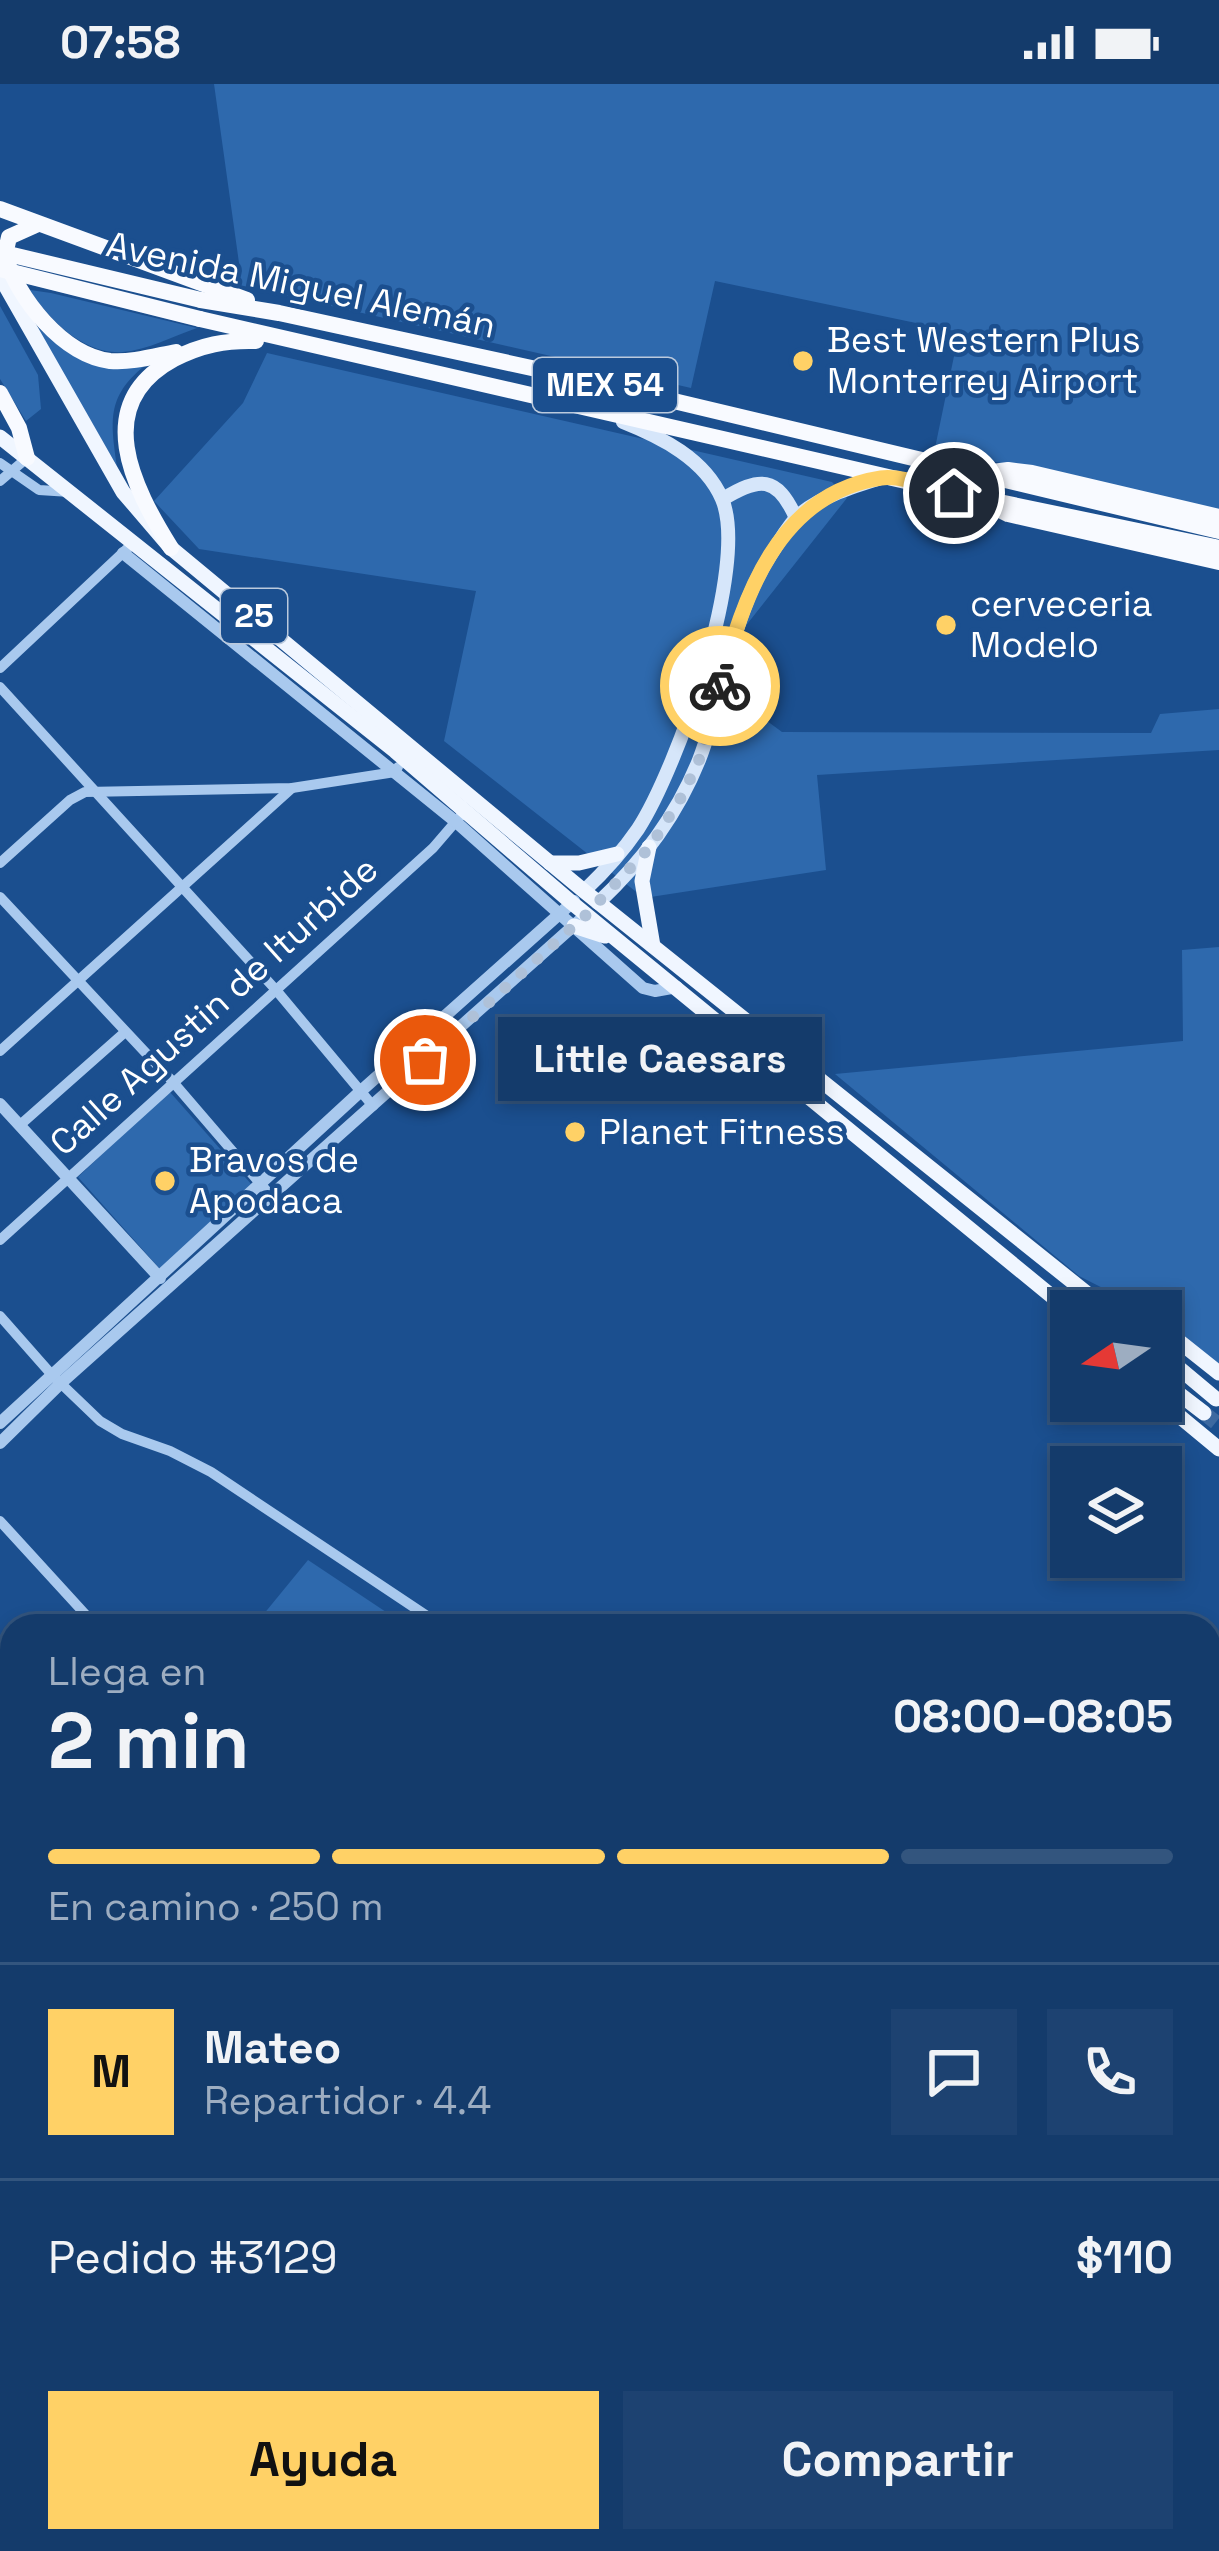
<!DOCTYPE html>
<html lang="es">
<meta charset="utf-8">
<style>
body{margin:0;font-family:"Space Grotesk",sans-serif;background:#1d4271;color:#f1f3f6;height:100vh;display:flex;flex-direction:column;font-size:45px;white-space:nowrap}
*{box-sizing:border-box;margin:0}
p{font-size:39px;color:#9dadc1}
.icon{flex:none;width:66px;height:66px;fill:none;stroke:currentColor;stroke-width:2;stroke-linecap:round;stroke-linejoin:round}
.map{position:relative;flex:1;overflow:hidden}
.side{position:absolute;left:0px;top:1530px;width:1221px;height:939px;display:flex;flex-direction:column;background:#143b6b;border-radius:36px 36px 0 0;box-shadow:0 6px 18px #0003,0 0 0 3px #33557e}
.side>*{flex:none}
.needle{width:78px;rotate:257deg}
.buttons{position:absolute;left:1050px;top:1206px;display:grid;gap:24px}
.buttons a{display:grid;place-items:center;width:132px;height:132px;border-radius:0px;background:#143b6b;box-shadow:0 6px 18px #0003,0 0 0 3px #33557e;font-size:60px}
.pin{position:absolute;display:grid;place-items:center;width:102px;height:102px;color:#fff;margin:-51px;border:6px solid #fff;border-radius:50%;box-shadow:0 3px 12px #0007}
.courier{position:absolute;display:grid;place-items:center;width:120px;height:120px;margin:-60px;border:9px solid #ffd166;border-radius:50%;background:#fff;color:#222;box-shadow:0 3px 15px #0007}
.bubble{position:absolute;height:84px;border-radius:0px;background:#143b6b;box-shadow:0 6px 18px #0003,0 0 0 3px #33557e;font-size:39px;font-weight:700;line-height:84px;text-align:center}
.overview em{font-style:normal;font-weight:700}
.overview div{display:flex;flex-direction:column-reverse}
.overview{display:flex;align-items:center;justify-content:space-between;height:204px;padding:0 48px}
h1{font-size:78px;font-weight:700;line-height:90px}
.bar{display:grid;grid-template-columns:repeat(4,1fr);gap:18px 12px;align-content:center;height:144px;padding:0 48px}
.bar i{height:15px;border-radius:9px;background:#33557e}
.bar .active{background:#ffd166}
.bar p{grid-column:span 4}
.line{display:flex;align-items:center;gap:30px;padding:0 48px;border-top:3px solid #33557e}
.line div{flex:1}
.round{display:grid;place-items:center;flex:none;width:126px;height:126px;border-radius:0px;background:#1d4271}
.primary-button{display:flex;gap:24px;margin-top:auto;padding:24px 48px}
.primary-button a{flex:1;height:138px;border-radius:0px;background:#ffd166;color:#111;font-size:48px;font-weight:700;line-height:138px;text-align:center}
.primary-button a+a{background:#1d4271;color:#f1f3f6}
.status{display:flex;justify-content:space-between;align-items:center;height:84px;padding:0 60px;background:#143b6b;direction:ltr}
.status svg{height:33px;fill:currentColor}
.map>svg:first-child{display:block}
</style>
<div class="status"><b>07:58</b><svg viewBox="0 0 49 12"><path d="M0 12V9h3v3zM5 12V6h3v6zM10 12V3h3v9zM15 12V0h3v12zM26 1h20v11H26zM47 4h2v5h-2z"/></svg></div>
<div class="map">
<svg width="1219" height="2467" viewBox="0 0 1219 2467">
<rect width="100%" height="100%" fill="#1b4f8f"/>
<!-- green -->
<g fill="#2e69ad">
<path d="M 214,0 L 1219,0 L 1219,429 L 935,364 L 959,248 L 715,197 L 691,304 L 222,197 L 239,179 Z"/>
<path d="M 30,206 L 51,209 L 197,244 C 174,252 147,266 123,268 C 84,271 49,236 30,206 Z"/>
<path d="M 0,222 L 38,291 L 41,325 L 26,337 L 0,295 Z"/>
<path d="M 34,240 C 74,275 93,291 148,279 C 107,311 110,334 117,382 Z"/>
<path d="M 267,269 L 832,398 L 847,414 L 706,592 L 782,648 L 1151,649 L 1160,630 L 1219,625 L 1219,666 L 817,691 L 826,786 L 644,814 L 444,657 L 476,507 L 199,465 L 154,417 L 243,319 Z"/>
<path d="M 1219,863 L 1219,1281 L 1161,1234 L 1161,1227 L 1148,1227 L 1079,1192 L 835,990 L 1183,957 L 1182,866 Z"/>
<path d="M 169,1007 L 252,1101 L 160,1185 L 78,1093 Z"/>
<path d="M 308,1476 L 407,1542 L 254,1542 Z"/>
<path d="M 1219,1705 L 1219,2145 L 1209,2142 L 1209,1711 Z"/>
<path d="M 1209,2167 L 1219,2170 L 1219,2467 L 1055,2467 L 1052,2457 L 1209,2457 Z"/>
</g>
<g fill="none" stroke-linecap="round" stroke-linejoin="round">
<!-- primary-tunnel -->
<path stroke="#3d69a0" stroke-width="15" stroke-dasharray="15 8" stroke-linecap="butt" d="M 1204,1329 L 1219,1341"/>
<!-- minor -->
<g stroke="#a9c9ee" stroke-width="10">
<path d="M 0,379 L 39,406 L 70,408"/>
<path d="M 0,397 L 27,374"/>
<path d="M 0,584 L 129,463"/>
<path d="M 0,603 L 276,906 L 373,1022"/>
<path d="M 0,779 L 70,716 L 85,708 L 292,704 L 395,688 L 398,683"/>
<path d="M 0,813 L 173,998 L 271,1112"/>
<path d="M 0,967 L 292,704"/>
<path d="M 20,1041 L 124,949"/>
<path d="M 0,1156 L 433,764 L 464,728"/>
<path d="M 0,1232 L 52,1291 L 100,1337 L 122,1350 L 170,1367 L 211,1388 L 442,1542"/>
<path d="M 0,1437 L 96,1542"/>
<path d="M 0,1668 L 12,1682"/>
<path d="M 0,1768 L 1,1769"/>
<path d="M 0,1875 L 12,1888"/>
<path d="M 0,1934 L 12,1948"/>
<path d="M 0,2014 L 12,2004"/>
<path d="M 261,2457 L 273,2467"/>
<path d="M 370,2457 L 381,2467"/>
<path d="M 620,2457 L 620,2467"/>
<path d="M 1036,2457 L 1038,2467"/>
<path d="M 174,2467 L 183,2457"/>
<path d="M 405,2467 L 407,2457"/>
<path d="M 467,2467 L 468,2457"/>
<path d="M 527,2467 L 529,2457"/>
<path d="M 568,2467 L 570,2457"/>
</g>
<!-- tertiary -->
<g stroke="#a9c9ee" stroke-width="12">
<path d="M 123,469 L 456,738 L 643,904 L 655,907 L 677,903"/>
<path d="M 0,1020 L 160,1194"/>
<path d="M 0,1339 L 362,1006 L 574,817"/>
<path d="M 0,1359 L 61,1299 L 580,836"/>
<path d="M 0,2431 L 12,2427"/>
<path d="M 0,2445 L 12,2440"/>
</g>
<!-- secondary -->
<g stroke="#d6e6fa" stroke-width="14">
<path d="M 723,415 C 759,393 777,391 796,434"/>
<path d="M 584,807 C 603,789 623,767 638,745 C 677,685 750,481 722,415 C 705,375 661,353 623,338"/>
<path d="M 598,819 C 641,779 677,731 699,676 C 726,606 730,531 773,467 C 781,455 789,440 800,430 C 824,411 855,402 884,393"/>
</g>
<!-- primary -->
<g stroke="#f0f6ff" stroke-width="15">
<path d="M 0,192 L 123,408 L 171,464 L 584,807 L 1109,1227"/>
<path d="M 0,353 L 395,667 L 572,819 L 1071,1228"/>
<path d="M 649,763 L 642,797 L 653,862"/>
<path d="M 550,779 L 579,779 L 617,770"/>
<path d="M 574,842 L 605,852"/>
<path d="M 1102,1214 L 1132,1227"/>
<path d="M 1161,1243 L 1219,1289"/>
<path d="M 1161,1269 L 1216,1315"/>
<path d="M 1161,1296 L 1204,1329"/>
<path d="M 1161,1317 L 1219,1365"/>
<path d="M 1209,1659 L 1219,1652"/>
<path d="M 1209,1689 L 1219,1682"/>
<path d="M 581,2467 L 583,2457"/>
<path d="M 604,2467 L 606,2457"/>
</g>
<!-- trunk -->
<g stroke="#f8faff" stroke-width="16">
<path d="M 0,125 L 247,216"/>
<path d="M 38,140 L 9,153 L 5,171 C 17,214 63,271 110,277 C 131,279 155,272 176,268"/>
<path d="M 201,216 L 279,229 L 573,293 L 1219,447"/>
<path d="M 200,235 L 975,413 L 1219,464"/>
<path d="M 0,309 L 19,344 L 27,374"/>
<path d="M 985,389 L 1008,386 L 1032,389 L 1219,433"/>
<path d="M 986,419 L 1008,430 L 1219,478"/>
<path d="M 171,464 C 133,403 90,320 174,275 C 201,261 226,256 256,257"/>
</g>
<!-- trunk-bridge -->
<g stroke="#f8faff" stroke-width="16">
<path d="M 0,168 L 201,216"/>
<path d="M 0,185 L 200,235"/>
</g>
</g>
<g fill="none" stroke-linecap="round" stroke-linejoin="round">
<!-- done -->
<path stroke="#afc1d8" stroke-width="12" stroke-dasharray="0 21.6" d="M 425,976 L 587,830 L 650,763 L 682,712 L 699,676 L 720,602"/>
<!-- route -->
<path stroke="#ffd166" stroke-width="15" d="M 720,602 C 743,514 777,410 881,394 C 902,391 933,404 954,409"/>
</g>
<!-- markers -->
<g fill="#ffd166" stroke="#1b4f8f" stroke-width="4.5">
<circle cx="803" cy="277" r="12"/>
<circle cx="946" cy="541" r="12"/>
<circle cx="575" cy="1048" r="12"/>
<circle cx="165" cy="1097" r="12"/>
</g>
<g text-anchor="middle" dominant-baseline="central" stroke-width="9" stroke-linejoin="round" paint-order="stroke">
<!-- shield labels -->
<g fill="#1b4f8f" stroke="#bbcadd" stroke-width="3">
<rect x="533" y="274" width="144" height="54" rx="9"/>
<rect x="221" y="505" width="66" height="54" rx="9"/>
</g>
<g font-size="33" font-weight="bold" fill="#fff">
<text x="605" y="301">MEX 54</text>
<text x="254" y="532">25</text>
</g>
<!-- street labels -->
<g font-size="36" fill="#fff" stroke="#1b4f8f">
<text transform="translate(301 201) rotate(12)">Avenida Miguel Alemán</text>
<text transform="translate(214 922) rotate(-42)">Calle Agustin de Iturbide</text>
</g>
<!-- poi labels -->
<g font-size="36" fill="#fff" stroke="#1b4f8f" text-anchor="start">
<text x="827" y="256">Best Western Plus<tspan x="827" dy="41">Monterrey Airport</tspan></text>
<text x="970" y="520">cerveceria<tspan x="970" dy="41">Modelo</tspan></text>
<text x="599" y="1048">Planet Fitness</text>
<text x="189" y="1076">Bravos de<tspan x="189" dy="41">Apodaca</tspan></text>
</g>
</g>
</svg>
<div class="buttons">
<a><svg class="needle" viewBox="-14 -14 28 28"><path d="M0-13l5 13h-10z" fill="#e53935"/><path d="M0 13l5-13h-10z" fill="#9dadc1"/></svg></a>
<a><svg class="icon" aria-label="layers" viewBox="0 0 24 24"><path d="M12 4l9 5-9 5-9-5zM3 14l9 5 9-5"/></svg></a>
</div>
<div class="pin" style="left:425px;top:976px;background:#ea580c"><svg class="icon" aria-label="bag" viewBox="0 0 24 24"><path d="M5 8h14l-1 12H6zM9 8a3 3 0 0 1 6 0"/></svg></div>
<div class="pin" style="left:954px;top:409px;background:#1f2937"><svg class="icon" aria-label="home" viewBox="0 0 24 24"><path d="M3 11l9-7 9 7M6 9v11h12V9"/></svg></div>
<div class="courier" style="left:720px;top:602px"><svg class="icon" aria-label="bike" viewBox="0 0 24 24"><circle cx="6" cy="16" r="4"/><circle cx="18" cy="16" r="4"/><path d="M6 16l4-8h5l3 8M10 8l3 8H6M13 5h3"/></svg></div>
<div class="bubble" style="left:498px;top:933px;width:324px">Little Caesars</div>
<section class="side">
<div class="overview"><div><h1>2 min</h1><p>Llega en</p></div><em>08:00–08:05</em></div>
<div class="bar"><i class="active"></i><i class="active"></i><i class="active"></i><i></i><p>En camino · 250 m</p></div>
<div class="line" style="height:216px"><b class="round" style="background:#ffd166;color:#111">M</b><div><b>Mateo</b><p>Repartidor · 4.4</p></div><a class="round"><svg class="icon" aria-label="chat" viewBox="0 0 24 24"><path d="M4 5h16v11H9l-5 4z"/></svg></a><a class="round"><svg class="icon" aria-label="phone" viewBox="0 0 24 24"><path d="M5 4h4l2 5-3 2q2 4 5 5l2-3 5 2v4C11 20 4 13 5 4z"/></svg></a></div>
<div class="line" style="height:156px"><div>Pedido #3129</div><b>$110</b></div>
<div class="primary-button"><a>Ayuda</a><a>Compartir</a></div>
</section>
</div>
